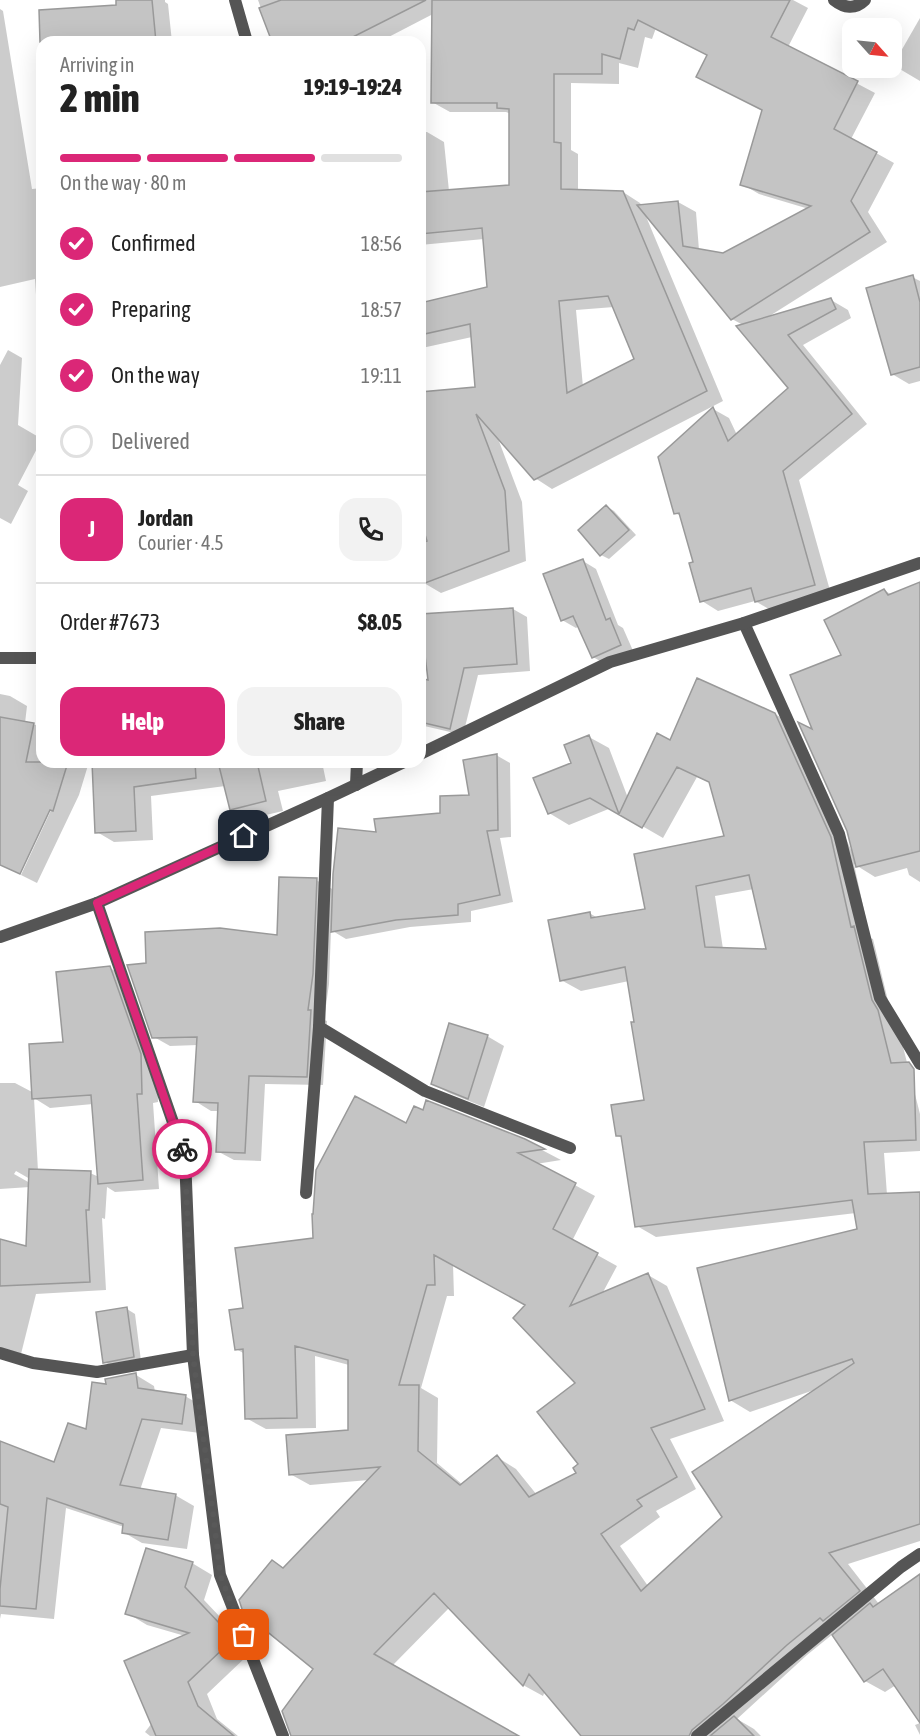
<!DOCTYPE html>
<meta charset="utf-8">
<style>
body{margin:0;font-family:"Asap Condensed",sans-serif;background:#f2f2f2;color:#222;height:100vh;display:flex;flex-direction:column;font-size:22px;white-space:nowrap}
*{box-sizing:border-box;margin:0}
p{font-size:20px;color:#767676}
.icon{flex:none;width:33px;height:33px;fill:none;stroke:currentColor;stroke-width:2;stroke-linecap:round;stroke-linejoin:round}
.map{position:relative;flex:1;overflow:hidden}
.drawer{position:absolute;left:36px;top:36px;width:390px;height:732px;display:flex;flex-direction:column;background:#fff;border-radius:18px;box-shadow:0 6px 24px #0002}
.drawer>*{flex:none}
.needle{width:39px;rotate:117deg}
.buttons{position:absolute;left:842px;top:18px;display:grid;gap:12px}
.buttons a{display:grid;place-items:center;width:60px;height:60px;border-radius:12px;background:#fff;box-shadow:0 6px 24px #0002;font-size:30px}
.pin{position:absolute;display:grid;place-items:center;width:51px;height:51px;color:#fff;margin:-26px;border-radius:12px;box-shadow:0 3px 9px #0006}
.courier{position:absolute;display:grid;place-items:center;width:60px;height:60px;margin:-30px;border:4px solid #db2777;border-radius:50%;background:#fff;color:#222;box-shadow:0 2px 8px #0007}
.overview em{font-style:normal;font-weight:800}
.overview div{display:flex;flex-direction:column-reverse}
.overview{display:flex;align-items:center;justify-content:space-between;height:102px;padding:0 24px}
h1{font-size:39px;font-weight:800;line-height:45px}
.bar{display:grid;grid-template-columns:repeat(4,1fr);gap:9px 6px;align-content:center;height:72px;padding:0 24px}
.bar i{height:8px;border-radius:4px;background:#e0e0e0}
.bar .on{background:#db2777}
.bar p{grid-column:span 4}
.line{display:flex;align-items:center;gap:15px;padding:0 24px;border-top:2px solid #e0e0e0}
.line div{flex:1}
.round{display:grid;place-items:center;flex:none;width:63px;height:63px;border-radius:18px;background:#f2f2f2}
ol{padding:0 24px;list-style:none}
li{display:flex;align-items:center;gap:18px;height:66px}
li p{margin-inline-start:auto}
li .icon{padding:6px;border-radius:50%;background:#db2777;color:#fff;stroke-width:4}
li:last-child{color:#767676}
li i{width:33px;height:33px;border:3px solid #e0e0e0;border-radius:50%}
.cta{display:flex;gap:12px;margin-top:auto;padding:12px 24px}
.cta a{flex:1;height:69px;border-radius:18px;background:#db2777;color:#fff;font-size:24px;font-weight:800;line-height:69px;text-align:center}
.cta a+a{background:#f2f2f2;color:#222}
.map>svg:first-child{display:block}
</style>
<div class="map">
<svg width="920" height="1736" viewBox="0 0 920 1736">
<rect width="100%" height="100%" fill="#fff"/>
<!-- shadow -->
<g fill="#0003" fill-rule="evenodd">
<path d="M 117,0 L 165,0 L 165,2 L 168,4 L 172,42 L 42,42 L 42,45 L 40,12 L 118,7 Z"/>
<path d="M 258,0 L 793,0 L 808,8 L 788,47 L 875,93 L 851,139 L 894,163 L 868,212 L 887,242 L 768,317 L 831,300 L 848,310 L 851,318 L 803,345 L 867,424 L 799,480 L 831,594 L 772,611 L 755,601 L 718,611 L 702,601 L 695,563 L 681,516 L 675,513 L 713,409 L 729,418 L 737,435 L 790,388 L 743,325 L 732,319 L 645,214 L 723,401 L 552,489 L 535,478 L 497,436 L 522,502 L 526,561 L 441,593 L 424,583 L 420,573 L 420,545 L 429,542 L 420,513 L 420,304 L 489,288 L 484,239 L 420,245 L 420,132 L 427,132 L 444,142 L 449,191 L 510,187 L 511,114 L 506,112 L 450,112 L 432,102 L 433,14 L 379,42 L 257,42 L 271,37 ZM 656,28 L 709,55 L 715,86 L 763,111 L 742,184 L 759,194 L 809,209 L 723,254 L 699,250 L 696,212 L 678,202 L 642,206 L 640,203 L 623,192 L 578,191 L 578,154 L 571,150 L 571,83 L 619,84 L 619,63 L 638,68 L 645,37 L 652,39 ZM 614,307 L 636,360 L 583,387 L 576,310 ZM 472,337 L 477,388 L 426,393 L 422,348 Z"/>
<path d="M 0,9 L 3,11 L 32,189 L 42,188 L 42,299 L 36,295 L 35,279 L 0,287 Z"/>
<path d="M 920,18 L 920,81 L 893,65 Z"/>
<path d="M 912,277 L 920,281 L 920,381 L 909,384 L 892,374 Z"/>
<path d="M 8,350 L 22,358 L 18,425 L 42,439 L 18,485 L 28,491 L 11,524 L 0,518 L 0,365 Z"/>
<path d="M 606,506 L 614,511 L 636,535 L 609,559 L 601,555 Z"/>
<path d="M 583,561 L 596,569 L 618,625 L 623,628 L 634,653 L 607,665 L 593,657 L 579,626 L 576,628 L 562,620 Z"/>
<path d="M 920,584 L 920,882 L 909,875 L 907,868 L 875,877 L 854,864 L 870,938 L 873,939 L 891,1013 L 897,1023 L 920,1114 L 920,1151 L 884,1153 L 887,1195 L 920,1194 L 920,1541 L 848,1564 L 879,1604 L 920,1592 L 920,1720 L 896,1685 L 885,1692 L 865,1681 L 833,1634 L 807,1655 L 737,1719 L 754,1729 L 761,1736 L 583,1736 L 545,1691 L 543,1696 L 523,1685 L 450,1607 L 392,1666 L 516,1736 L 313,1736 L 315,1669 L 272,1561 L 285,1569 L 369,1480 L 310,1485 L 290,1474 L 349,1431 L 349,1365 L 315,1356 L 316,1428 L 266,1429 L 246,1418 L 245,1354 L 236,1349 L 245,1309 L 315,1239 L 407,1125 L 424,1112 L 525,1141 L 561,1160 L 536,1164 L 595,1196 L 572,1241 L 617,1266 L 602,1294 L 648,1275 L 667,1286 L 724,1421 L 670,1439 L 696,1489 L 656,1511 L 660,1517 L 620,1546 L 648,1586 L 724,1517 L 817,1389 L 750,1412 L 730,1400 L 859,1231 L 856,1213 L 656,1237 L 637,1226 L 623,1138 L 618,1136 L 645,1101 L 629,981 L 581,991 L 561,980 L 589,913 L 598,918 L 647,911 L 726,837 L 711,783 L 697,777 L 663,838 L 611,808 L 569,825 L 549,813 L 573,763 L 589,737 L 609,748 L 628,798 L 671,742 L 775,714 L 795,726 L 852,852 L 853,851 L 848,830 L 815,731 L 843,655 L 884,590 L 892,595 ZM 754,889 L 768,950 L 723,949 L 715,896 ZM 453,1264 L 527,1305 L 577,1383 L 579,1473 L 537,1495 L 516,1469 L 497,1457 L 463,1485 L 437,1463 L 438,1398 L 421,1388 L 447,1296 L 454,1296 Z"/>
<path d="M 513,609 L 527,617 L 530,671 L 478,675 L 463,735 L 420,725 L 420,680 L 430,682 Z"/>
<path d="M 0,694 L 10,696 L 27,706 L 25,723 L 42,726 L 42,762 L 89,762 L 79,795 L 37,883 L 21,875 L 59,793 L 56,793 L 18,873 L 0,865 Z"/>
<path d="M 496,755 L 510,763 L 511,837 L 500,838 L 513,902 L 471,911 L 471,922 L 410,927 L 346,939 L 331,930 L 329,984 L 324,1020 L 327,1021 L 323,1085 L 265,1084 L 261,1161 L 234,1160 L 217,1151 L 219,1111 L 211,1111 L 195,1101 L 198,1045 L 170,1046 L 154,1037 L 148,964 L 279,937 L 316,880 L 334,890 L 377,834 L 441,815 L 471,796 Z"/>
<path d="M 93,762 L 322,762 L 326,781 L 278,791 L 283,811 L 248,819 L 231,809 L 225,786 L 151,796 L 153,840 L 114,842 L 97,832 Z"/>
<path d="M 110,968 L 127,978 L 157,1064 L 158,1102 L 153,1103 L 159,1189 L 115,1192 L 107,1187 L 105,1219 L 102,1218 L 106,1290 L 36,1294 L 21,1354 L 0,1353 L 0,1241 L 27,1248 L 30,1187 L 0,1189 L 0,1083 L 15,1083 L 34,1093 ZM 34,1098 L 50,1108 L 93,1104 L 99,1177 L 90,1173 L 38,1171 ZM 16,1171 L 30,1179 L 30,1183 L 14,1174 Z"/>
<path d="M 487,1036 L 504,1046 L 484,1107 L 449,1093 L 433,1084 Z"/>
<path d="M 127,1309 L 135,1314 L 141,1361 L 112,1366 L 104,1362 Z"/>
<path d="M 136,1375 L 154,1386 L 155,1392 L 185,1396 L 204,1407 L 200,1433 L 161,1428 L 140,1490 L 175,1495 L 194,1506 L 187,1549 L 142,1543 L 123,1532 L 124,1527 L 66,1508 L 54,1619 L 1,1614 L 0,1619 L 0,1442 L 55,1464 L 87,1431 L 108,1386 Z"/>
<path d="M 192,1563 L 212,1575 L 204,1600 L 257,1656 L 247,1656 L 207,1694 L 217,1719 L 238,1736 L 150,1736 L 145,1732 L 152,1723 L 185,1636 L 147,1625 L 127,1613 Z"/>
<path d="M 920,1723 L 920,1735 L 915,1725 Z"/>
</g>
<!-- building -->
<g fill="#c4c4c4" stroke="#999" stroke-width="1.5" fill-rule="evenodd">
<path d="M 116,0 L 152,0 L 156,42 L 40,42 L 39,10 L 116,5 Z"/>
<path d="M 281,0 L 426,0 L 343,42 L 272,42 L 259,8 Z"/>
<path d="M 432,0 L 790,0 L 771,37 L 858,81 L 834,129 L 877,152 L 851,201 L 870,232 L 731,320 L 637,205 L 678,201 L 683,246 L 723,253 L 811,206 L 740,185 L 762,110 L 696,77 L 707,55 L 638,20 L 634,30 L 628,28 L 620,59 L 602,54 L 602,74 L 554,74 L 554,142 L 561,143 L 561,189 L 623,191 L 707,391 L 534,480 L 476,414 L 505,491 L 509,551 L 420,585 L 420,544 L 427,541 L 420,518 L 420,392 L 475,387 L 470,324 L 420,335 L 420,303 L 487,287 L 482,228 L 420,234 L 420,192 L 509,185 L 509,109 L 497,108 L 497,103 L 431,103 ZM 608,296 L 634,359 L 567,393 L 559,301 Z"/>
<path d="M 913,275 L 920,302 L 920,367 L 891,375 L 866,288 Z"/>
<path d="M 831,298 L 836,309 L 788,335 L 852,414 L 783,471 L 815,585 L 755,602 L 751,588 L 700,602 L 689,563 L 693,562 L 679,513 L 674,514 L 658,457 L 713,407 L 728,441 L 788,388 L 736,326 Z"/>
<path d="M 606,505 L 629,530 L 600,556 L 578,530 Z"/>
<path d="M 583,559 L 606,620 L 610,618 L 621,645 L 592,658 L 573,616 L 561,621 L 543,574 Z"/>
<path d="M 920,582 L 920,851 L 856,867 L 847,831 L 798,722 L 812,729 L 790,675 L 841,655 L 824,620 L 884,589 L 888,595 Z"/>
<path d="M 513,608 L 517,664 L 464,668 L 450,729 L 420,722 L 420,678 L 428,680 L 420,614 Z"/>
<path d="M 697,678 L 775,713 L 831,837 L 851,927 L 854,926 L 872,1000 L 878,1010 L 891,1063 L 909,1062 L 914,1069 L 916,1140 L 864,1142 L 868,1194 L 920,1192 L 920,1524 L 829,1553 L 860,1591 L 823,1621 L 820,1618 L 787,1645 L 723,1704 L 692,1730 L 689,1736 L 581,1736 L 529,1674 L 523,1686 L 434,1593 L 374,1654 L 519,1736 L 291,1736 L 282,1711 L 313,1669 L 243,1612 L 239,1600 L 272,1560 L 283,1568 L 380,1467 L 289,1475 L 286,1435 L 348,1430 L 348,1360 L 295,1346 L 297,1418 L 245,1419 L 243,1349 L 235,1350 L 229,1310 L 243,1308 L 235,1248 L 313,1238 L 312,1214 L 313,1214 L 316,1170 L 355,1096 L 406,1123 L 414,1106 L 423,1110 L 426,1100 L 525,1139 L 545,1149 L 518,1153 L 576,1183 L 553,1229 L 598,1253 L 570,1306 L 648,1273 L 705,1409 L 651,1428 L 677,1477 L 637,1500 L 642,1506 L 601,1534 L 641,1591 L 722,1517 L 692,1472 L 854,1363 L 852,1359 L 729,1401 L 697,1268 L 857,1229 L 852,1200 L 635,1227 L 621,1136 L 616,1136 L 611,1105 L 644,1100 L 631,1022 L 634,1022 L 625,967 L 560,981 L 548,920 L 590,912 L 591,918 L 645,909 L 634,854 L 724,836 L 709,782 L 677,767 L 642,828 L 590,798 L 548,814 L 533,778 L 571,763 L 564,745 L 589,735 L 619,814 L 657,733 L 670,740 ZM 749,875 L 766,949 L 705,947 L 696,886 ZM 434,1255 L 525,1305 L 513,1318 L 575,1383 L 537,1412 L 578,1464 L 573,1468 L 576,1473 L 529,1497 L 497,1455 L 460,1485 L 418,1451 L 419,1385 L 399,1385 L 427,1285 L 435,1285 Z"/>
<path d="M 0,717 L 34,723 L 26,762 L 68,762 L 53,811 L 50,810 L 20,874 L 0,865 Z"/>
<path d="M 497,754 L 498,830 L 487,831 L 500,895 L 458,904 L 458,915 L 396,920 L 331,932 L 333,874 L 338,828 L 376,832 L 374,819 L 440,813 L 440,796 L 469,795 L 463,760 Z"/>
<path d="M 92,762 L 195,762 L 196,778 L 134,787 L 136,831 L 95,833 Z"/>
<path d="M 218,762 L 257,762 L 266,801 L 230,810 Z"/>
<path d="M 279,877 L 317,878 L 313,974 L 308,1010 L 311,1010 L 307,1077 L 249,1076 L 245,1153 L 216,1152 L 218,1103 L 193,1102 L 197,1037 L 152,1038 L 127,965 L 146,963 L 145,932 L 220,928 L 277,935 Z"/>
<path d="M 110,966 L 141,1054 L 142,1094 L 137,1094 L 143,1180 L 98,1184 L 91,1095 L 32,1099 L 29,1044 L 63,1042 L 56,972 Z"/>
<path d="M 449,1023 L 488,1035 L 468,1099 L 431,1084 Z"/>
<path d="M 29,1169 L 91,1171 L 89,1210 L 86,1210 L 90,1282 L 0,1286 L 0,1239 L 26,1246 Z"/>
<path d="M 127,1307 L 134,1357 L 103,1363 L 96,1312 Z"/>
<path d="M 136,1373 L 138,1388 L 186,1395 L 182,1424 L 142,1419 L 120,1485 L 176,1494 L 168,1540 L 122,1533 L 123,1524 L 47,1498 L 36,1609 L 0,1606 L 0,1589 L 8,1507 L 0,1504 L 0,1441 L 54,1462 L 68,1423 L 86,1429 L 92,1382 L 106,1384 L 105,1379 Z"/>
<path d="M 146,1548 L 193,1562 L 185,1587 L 238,1643 L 240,1649 L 227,1645 L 188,1682 L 198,1706 L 234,1736 L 156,1736 L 124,1661 L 189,1633 L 125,1614 Z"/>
<path d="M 920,1574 L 920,1723 L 883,1669 L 864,1682 L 832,1635 L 870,1603 L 873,1607 Z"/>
<path d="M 734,1716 L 754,1736 L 710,1736 Z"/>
</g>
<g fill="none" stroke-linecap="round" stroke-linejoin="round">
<!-- lane -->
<path stroke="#555" stroke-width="12" d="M 306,1193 L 319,1027"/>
<!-- street -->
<g stroke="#555" stroke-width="12">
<path d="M 235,0 L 247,42"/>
<path d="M 834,0 C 844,8 855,10 865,0"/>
<path d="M 744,623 L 839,834 L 880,998 L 920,1064"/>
<path d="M 0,658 L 42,658"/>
<path d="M 420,754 L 610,662 L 744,623 L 920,563"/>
<path d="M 356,785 L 357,762"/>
<path d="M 328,798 L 319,1027 L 425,1091 L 570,1148"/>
<path d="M 97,903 L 185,1157 L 193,1355 L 220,1575 L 283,1736"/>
<path d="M 0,937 L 97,903 L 328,798 L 404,762"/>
<path d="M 0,1353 L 33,1363 L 97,1372 L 193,1355"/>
<path d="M 697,1736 L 901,1567 L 920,1554"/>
</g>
</g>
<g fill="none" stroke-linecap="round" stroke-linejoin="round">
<!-- done -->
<path stroke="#595959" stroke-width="6" stroke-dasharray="0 10.8" d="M 182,1149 L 185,1157 L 193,1355 L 218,1553 L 220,1575 L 244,1635"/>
<!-- route -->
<path stroke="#db2777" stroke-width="8" d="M 182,1149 L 97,903 L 244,836"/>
</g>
</svg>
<div class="buttons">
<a><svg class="needle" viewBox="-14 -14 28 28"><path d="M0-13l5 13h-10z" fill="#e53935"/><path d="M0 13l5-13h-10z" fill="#767676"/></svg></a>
</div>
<div class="pin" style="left:244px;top:1635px;background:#ea580c"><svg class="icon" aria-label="bag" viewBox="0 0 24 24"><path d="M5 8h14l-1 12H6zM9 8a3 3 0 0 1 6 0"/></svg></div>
<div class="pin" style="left:244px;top:836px;background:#1f2937"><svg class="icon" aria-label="home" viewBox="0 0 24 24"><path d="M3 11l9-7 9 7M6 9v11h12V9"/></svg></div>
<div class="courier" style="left:182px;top:1149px"><svg class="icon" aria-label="bike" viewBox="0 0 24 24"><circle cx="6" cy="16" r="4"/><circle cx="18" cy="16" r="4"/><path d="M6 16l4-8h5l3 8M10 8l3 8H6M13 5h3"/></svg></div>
<section class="drawer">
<div class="overview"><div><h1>2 min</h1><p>Arriving in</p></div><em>19:19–19:24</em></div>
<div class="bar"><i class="on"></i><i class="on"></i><i class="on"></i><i></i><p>On the way · 80 m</p></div>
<ol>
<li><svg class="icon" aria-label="check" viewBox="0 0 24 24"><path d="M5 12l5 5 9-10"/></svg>Confirmed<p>18:56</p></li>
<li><svg class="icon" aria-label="check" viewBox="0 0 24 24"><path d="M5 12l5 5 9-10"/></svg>Preparing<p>18:57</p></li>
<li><svg class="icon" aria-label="check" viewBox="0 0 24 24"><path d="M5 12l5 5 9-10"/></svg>On the way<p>19:11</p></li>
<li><i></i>Delivered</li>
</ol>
<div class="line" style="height:108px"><b class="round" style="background:#db2777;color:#fff">J</b><div><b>Jordan</b><p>Courier · 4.5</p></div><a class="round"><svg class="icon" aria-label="phone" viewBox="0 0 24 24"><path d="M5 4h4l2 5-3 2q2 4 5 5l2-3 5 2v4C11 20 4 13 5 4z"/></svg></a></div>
<div class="line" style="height:78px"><div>Order #7673</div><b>$8.05</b></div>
<div class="cta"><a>Help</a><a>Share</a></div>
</section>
</div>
